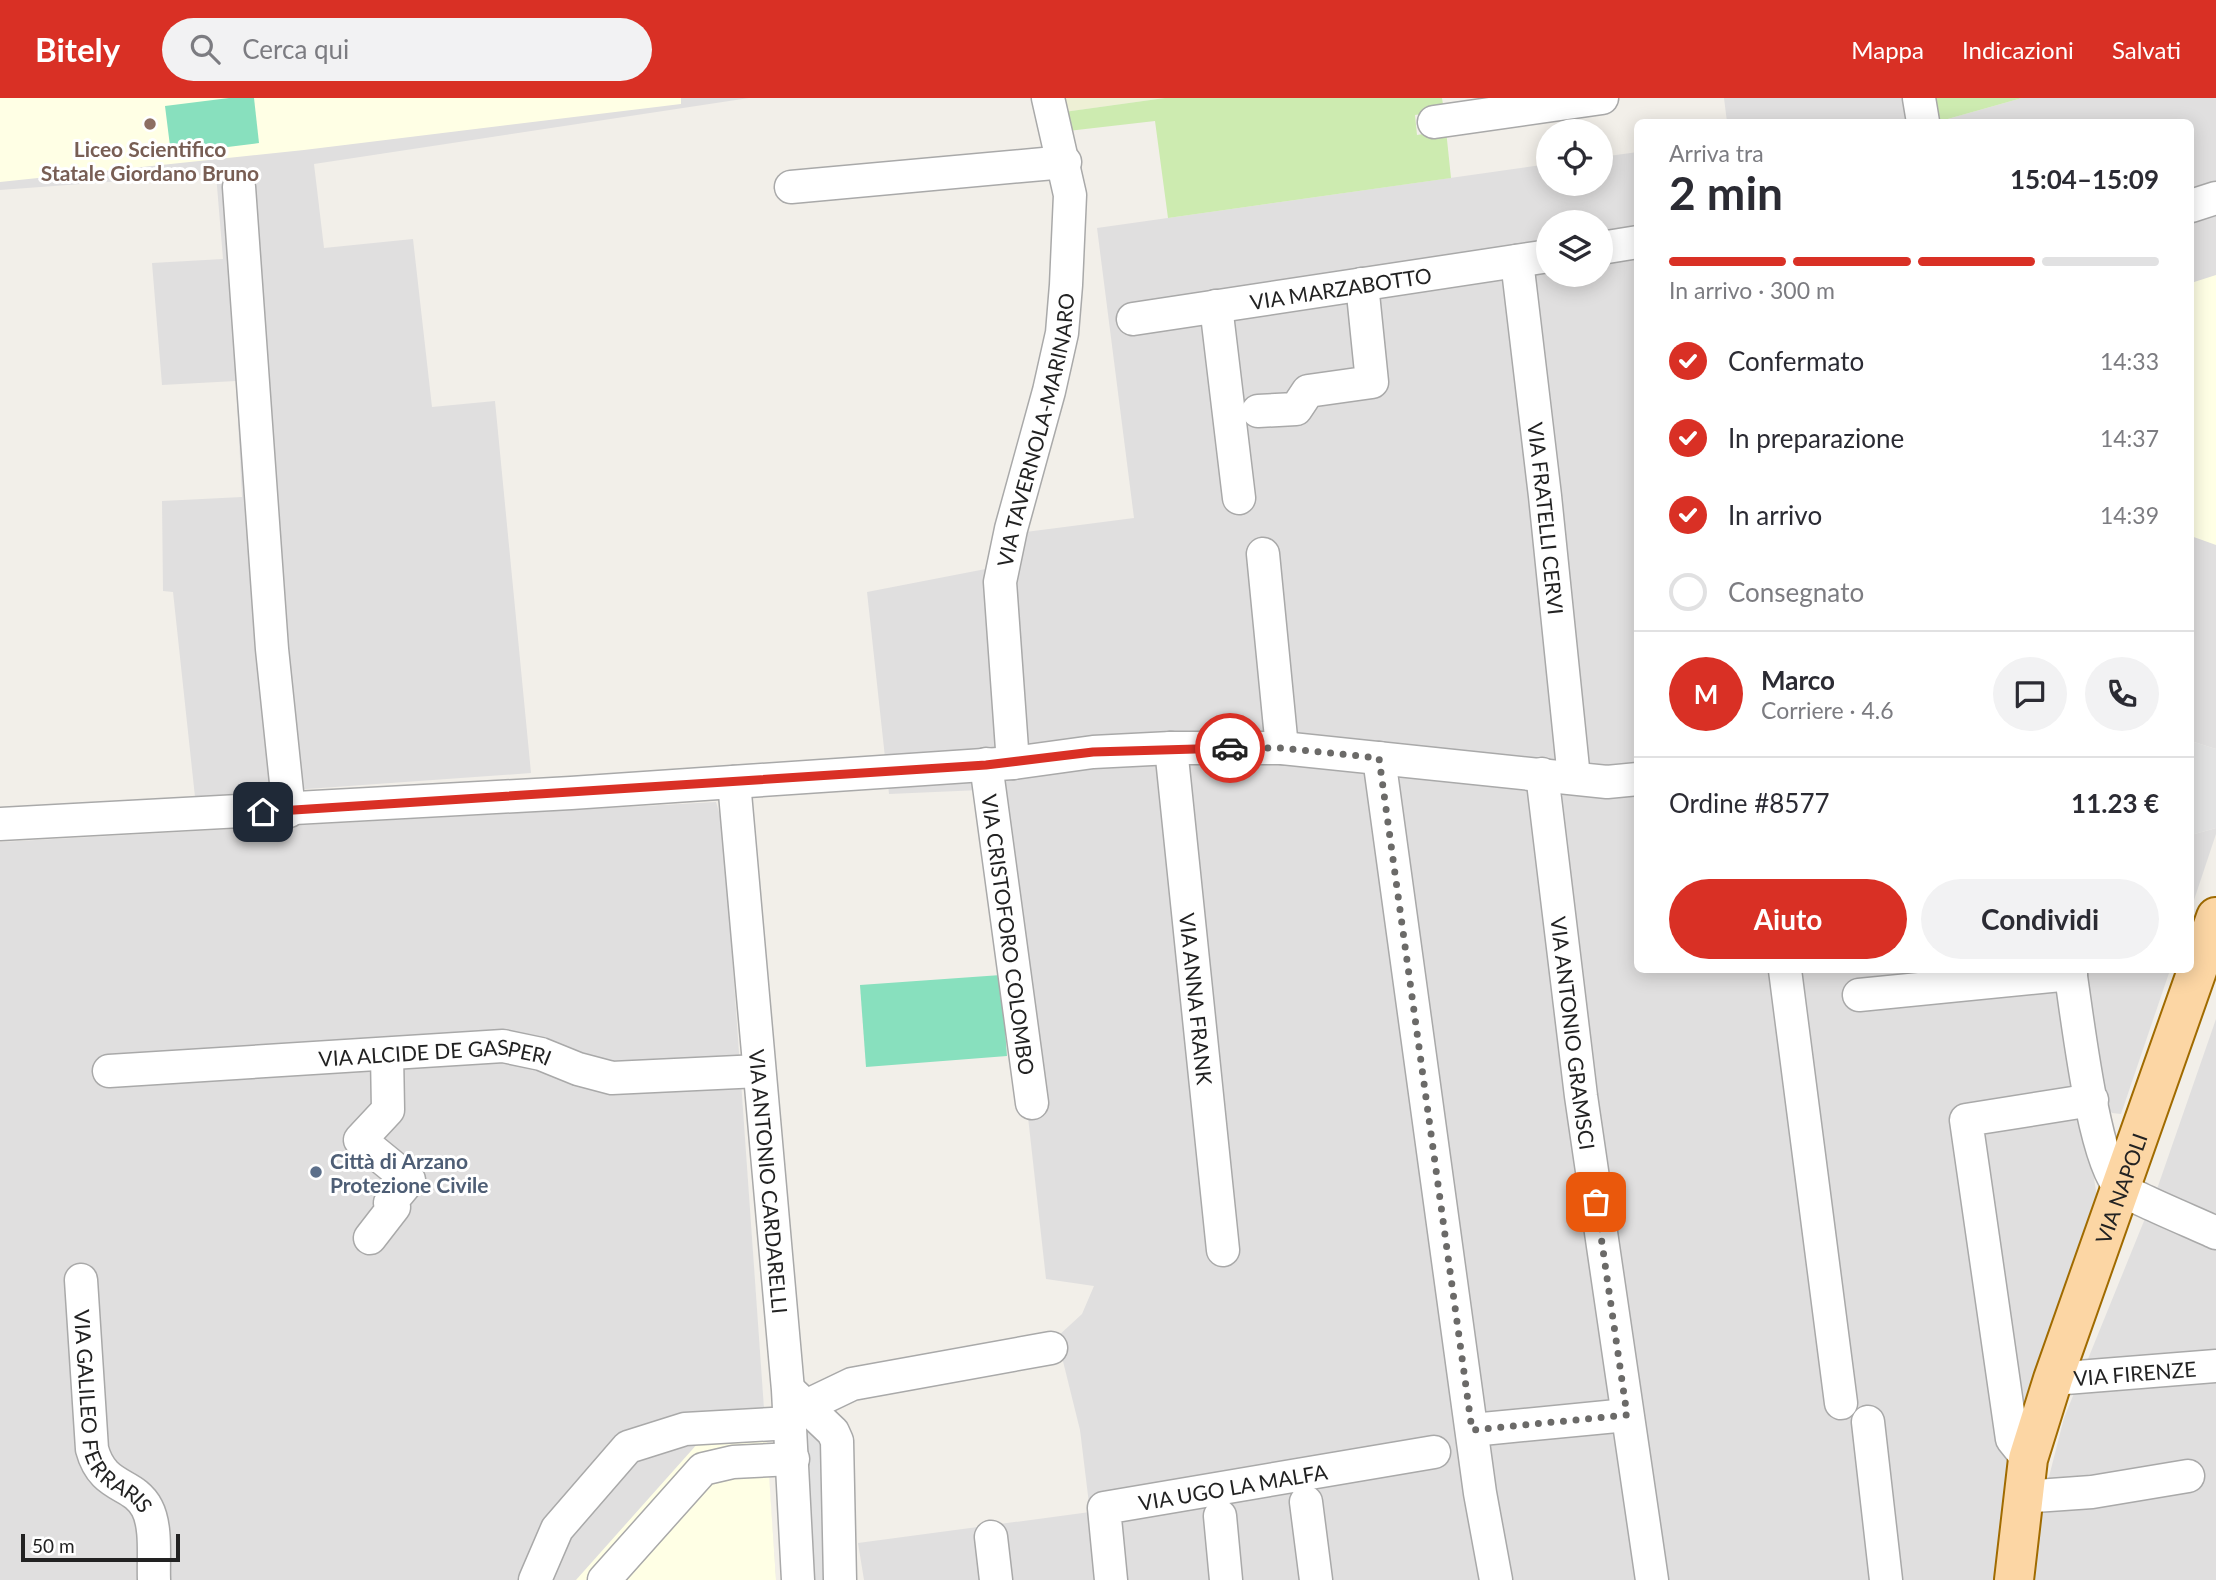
<!DOCTYPE html>
<html lang="it">
<meta charset="utf-8">
<style>
body{margin:0;font-family:Lato,sans-serif;background:#f2f2f3;color:#2b2b33;height:100vh;display:flex;flex-direction:column;font-size:26px;white-space:nowrap}
*{box-sizing:border-box;margin:0}
p{font-size:23px;color:#7c7c81}
.icon{flex:none;width:38px;height:38px;fill:none;stroke:currentColor;stroke-width:2;stroke-linecap:round;stroke-linejoin:round}
.map{position:relative;flex:1;overflow:hidden}
.details{position:absolute;left:1634px;top:21px;width:560px;height:854px;display:flex;flex-direction:column;background:#fff;border-radius:10px;box-shadow:0 4px 18px #0003}
.details>*{flex:none}
.buttons{position:absolute;left:1536px;top:21px;display:grid;gap:14px}
.buttons a{display:grid;place-items:center;width:77px;height:77px;border-radius:50%;background:#fff;box-shadow:0 4px 18px #0003;font-size:35px}
.scale{position:absolute;left:21px;bottom:18px;width:159px;box-sizing:border-box;padding-left:7px;border:4px solid #222;border-top:0;font-size:19px;line-height:24px;white-space:nowrap;color:#222;-webkit-text-stroke:5px #fff;paint-order:stroke}
.pin{position:absolute;display:grid;place-items:center;width:60px;height:60px;color:#fff;margin:-30px;border-radius:14px;box-shadow:0 4px 10px #0006}
.courier{position:absolute;display:grid;place-items:center;width:70px;height:70px;margin:-35px;border:5px solid #d93025;border-radius:50%;background:#fff;color:#222;box-shadow:0 2px 9px #0007}
.summary em{font-style:normal;font-weight:700}
.summary div{display:flex;flex-direction:column-reverse}
.summary{display:flex;align-items:center;justify-content:space-between;height:119px;padding:0 35px}
h1{font-size:46px;font-weight:700;line-height:52px}
.bar{display:grid;grid-template-columns:repeat(4,1fr);gap:10px 7px;align-content:center;height:84px;padding:0 35px}
.bar i{height:9px;border-radius:5px;background:#e1e1e2}
.bar .on{background:#d93025}
.bar p{grid-column:span 4}
.line{display:flex;align-items:center;gap:18px;padding:0 35px;border-top:2px solid #e1e1e2}
.line div{flex:1}
.round{display:grid;place-items:center;flex:none;width:74px;height:74px;border-radius:37px;background:#f2f2f3}
ol{padding:0 35px;list-style:none}
li{display:flex;align-items:center;gap:21px;height:77px}
li p{margin-inline-start:auto}
li .icon{padding:7px;border-radius:50%;background:#d93025;color:#fff;stroke-width:4}
li:last-child{color:#7c7c81}
li i{width:38px;height:38px;border:4px solid #e1e1e2;border-radius:50%}
.primary-button{display:flex;gap:14px;margin-top:auto;padding:14px 35px}
.primary-button a{flex:1;height:80px;border-radius:42px;background:#d93025;color:#fff;font-size:28px;font-weight:700;line-height:80px;text-align:center}
.primary-button a+a{background:#f2f2f3;color:#2b2b33}
header{display:flex;align-items:center;gap:42px;box-sizing:border-box;height:98px;padding:0 35px;background:#d93025;color:#fff}
header strong{font-size:33px}
nav{display:flex;gap:38px;margin-inline-start:auto;font-size:24px}
.search{width:490px;height:63px;background:#f2f2f3;display:flex;align-items:center;gap:18px;box-sizing:border-box;padding:0 24px;border-radius:38px;color:#7c7c81;font-size:26px}
.map>svg:first-child{display:block}
</style>
<header>
<strong>Bitely</strong>
<div class="search"><svg class="icon" aria-label="search" viewBox="0 0 24 24"><circle cx="10" cy="10" r="6"/><path d="M15 15l6 6"/></svg>Cerca qui</div>
<nav><a>Mappa</a><a>Indicazioni</a><a>Salvati</a></nav>
</header>
<div class="map">
<svg width="2216" height="1482" viewBox="0 0 2216 1482">
<rect width="100%" height="100%" fill="#f2efe9"/>
<!-- residential -->
<g fill="#e0dfdf" fill-rule="evenodd">
<path d="M 0,0 L 749,0 L 314,66 L 324,150 L 413,141 L 432,309 L 495,303 L 531,675 L 195,699 L 173,494 L 163,493 L 162,403 L 242,399 L 236,283 L 162,287 L 152,165 L 223,161 L 216,76 L 0,92 Z"/>
<path d="M 1724,0 L 1904,0 L 1907,24 L 1727,24 Z"/>
<path d="M 2022,0 L 2216,0 L 2216,651 L 2191,643 L 2191,24 L 1937,24 Z"/>
<path d="M 1638,54 L 1638,872 L 2062,872 L 2098,1106 L 2041,1255 L 2007,1404 L 1997,1482 L 864,1482 L 858,1445 L 1090,1414 L 1080,1332 L 1057,1239 L 1082,1216 L 1094,1188 L 1046,1181 L 1021,956 L 981,692 L 889,696 L 867,494 L 996,469 L 1003,437 L 1134,420 L 1097,130 L 1549,66 L 1549,86 L 1601,86 L 1601,59 ZM 1549,124 L 1601,124 L 1601,177 L 1549,177 Z"/>
<path d="M 716,704 L 723,727 L 776,1482 L 0,1482 L 0,744 Z"/>
<path d="M 2216,730 L 2216,736 L 2191,811 L 2191,737 Z"/>
<path d="M 2083,872 L 2170,872 L 2121,1016 L 2112,1015 L 2106,1009 Z"/>
<path d="M 2216,921 L 2216,1482 L 2031,1482 L 2039,1418 L 2064,1320 L 2157,1091 Z"/>
</g>
<!-- education -->
<g fill="#ffffe5">
<path d="M 0,0 L 681,0 L 681,6 L 304,52 L 0,84 Z"/>
<path d="M 2216,177 L 2216,447 L 2191,438 L 2191,185 Z"/>
<path d="M 766,1331 L 776,1482 L 576,1482 L 707,1335 Z"/>
</g>
<!-- farmland -->
<path fill="#eef0d5" d="M 1061,0 L 1165,0 L 1064,14 Z"/>
<!-- grass -->
<g fill="#cdebb0">
<path d="M 1165,0 L 1442,0 L 1444,13 L 1415,17 L 1417,37 L 1446,32 L 1451,80 L 1168,120 L 1155,23 L 1068,33 L 1064,14 Z"/>
<path d="M 1933,0 L 2022,0 L 1937,24 Z"/>
</g>
<!-- pitch -->
<g fill="#88e0be">
<path d="M 229,0 L 254,0 L 259,45 L 171,56 L 165,8 Z"/>
<path d="M 1001,877 L 1007,958 L 866,969 L 860,887 Z"/>
</g>
<!-- parking -->
<g fill="#e2e2e2">
<path d="M 2191,643 L 2216,651 L 2216,730 L 2191,737 Z"/>
<path d="M 806,1324 L 835,1351 L 835,1482 L 814,1482 Z"/>
</g>
<g fill="none" stroke-linecap="round" stroke-linejoin="round">
<defs>
<g id="minor">
<path d="M 1919,0 L 1923,24"/>
<path d="M 1434,24 L 1602,0"/>
<path d="M 239,89 L 272,551 L 289,713"/>
<path d="M 791,89 L 1065,64"/>
<path d="M 2191,108 L 2216,100"/>
<path d="M 1601,150 L 1638,144"/>
<path id="s1" d="M 1517,163 L 1545,398 L 1574,680"/>
<path d="M 1216,208 L 1239,400"/>
<path id="s2" d="M 1133,221 L 1549,158"/>
<path d="M 1258,313 L 1296,311 L 1308,293 L 1372,284 L 1362,186"/>
<path d="M 1263,456 L 1282,650"/>
<path id="s3" d="M 1171,650 L 1223,1152"/>
<path d="M 1379,660 L 1480,1395 L 1496,1482"/>
<path id="s4" d="M 1013,665 L 1000,484 L 1011,431 L 1049,293 L 1062,235 L 1066,187 L 1070,97 L 1048,0"/>
<path id="s5" d="M 986,666 L 1032,1005"/>
<path id="s6" d="M 1542,676 L 1581,998 L 1652,1482"/>
<path id="s7" d="M 734,684 L 788,1292 L 798,1482"/>
<path d="M 0,726 L 571,695 L 1013,665 L 1093,654 L 1171,650 L 1282,650 L 1607,684 L 1638,681"/>
<path d="M 1785,872 L 1841,1305"/>
<path d="M 2070,872 C 2077,915 2093,1062 2120,1089 C 2128,1098 2200,1127 2216,1135"/>
<path d="M 1859,897 L 2071,876"/>
<path id="s8" d="M 109,973 L 503,948 L 541,956 L 578,971 L 612,980 L 759,973"/>
<path d="M 370,1140 L 394,1109 L 390,1105 L 409,1082 L 360,1042 L 388,1012 L 387,956"/>
<path id="s9" d="M 81,1182 L 92,1351 C 103,1392 133,1383 147,1410 C 157,1429 153,1461 154,1482"/>
<path id="s10" d="M 2053,1281 L 2216,1268"/>
<path d="M 792,1295 L 833,1334 L 837,1343 L 840,1482"/>
<path d="M 806,1308 L 852,1286 L 1051,1250"/>
<path d="M 1868,1324 L 1886,1482"/>
<path d="M 1472,1332 L 1627,1317"/>
<path d="M 2028,1361 L 2012,1341 L 1966,1022 L 2092,1002"/>
<path d="M 2022,1399 L 2092,1394 L 2188,1378"/>
<path d="M 1306,1404 L 1316,1482"/>
<path d="M 1220,1418 L 1226,1482"/>
<path d="M 991,1439 L 996,1482"/>
<path d="M 535,1482 L 557,1431 L 628,1349 L 685,1331 L 791,1325"/>
<path d="M 604,1482 L 703,1371 L 733,1364 L 793,1361"/>
<path id="s11" d="M 1111,1482 L 1104,1410 L 1434,1354"/>
</g>
<g id="major">
<path id="s12" d="M 2014,1482 L 2028,1361 L 2053,1281 L 2216,819"/>
</g>
</defs>
<!-- minor casing -->
<use href="#minor" stroke="#a9a9a9" stroke-width="35"/>
<!-- major casing -->
<use href="#major" stroke="#a06b00" stroke-width="42"/>
<!-- minor -->
<use href="#minor" stroke="#fff" stroke-width="32"/>
<!-- major -->
<use href="#major" stroke="#fcd6a4" stroke-width="38"/>
</g>
<g fill="none" stroke-linecap="round" stroke-linejoin="round">
<!-- done -->
<path stroke="#6b6a68" stroke-width="7" stroke-dasharray="0 12.6" d="M 1230,650 L 1282,650 L 1379,660 L 1472,1332 L 1627,1317 L 1596,1104"/>
<!-- route -->
<path stroke="#d93025" stroke-width="9" d="M 263,714 L 986,667 L 1093,654 L 1230,650"/>
</g>
<!-- markers -->
<circle fill="#8d6e63" stroke="#fff" stroke-width="2.5" cx="150" cy="26" r="7"/>
<circle fill="#5c6f8a" stroke="#fff" stroke-width="2.5" cx="316" cy="1074" r="7"/>
<g text-anchor="middle" dominant-baseline="central" stroke-width="6" stroke-linejoin="round" paint-order="stroke">
<!-- education labels -->
<g font-size="21" font-weight="bold" fill="#785e54" stroke="#fff">
<text x="150" y="50">Liceo Scientifico<tspan x="150" dy="24">Statale Giordano Bruno</tspan></text>
</g>
<!-- street labels -->
<g font-size="21" fill="#222" stroke="#fff">
<text stroke="none"><textPath href="#s2" startOffset="210">VIA MARZABOTTO</textPath></text>
<text stroke="none"><textPath href="#s4" startOffset="338">VIA TAVERNOLA-MARINARO</textPath></text>
<text stroke="none"><textPath href="#s1" startOffset="259">VIA FRATELLI CERVI</textPath></text>
<text stroke="none"><textPath href="#s5" startOffset="172">VIA CRISTOFORO COLOMBO</textPath></text>
<text stroke="none"><textPath href="#s3" startOffset="252">VIA ANNA FRANK</textPath></text>
<text stroke="none"><textPath href="#s6" startOffset="261">VIA ANTONIO GRAMSCI</textPath></text>
<text stroke="none"><textPath href="#s8" startOffset="327">VIA ALCIDE DE GASPERI</textPath></text>
<text stroke="none"><textPath href="#s7" startOffset="401">VIA ANTONIO CARDARELLI</textPath></text>
<text stroke="none"><textPath href="#s12" startOffset="408">VIA NAPOLI</textPath></text>
<text stroke="none"><textPath href="#s10" startOffset="82">VIA FIRENZE</textPath></text>
<text stroke="none"><textPath href="#s9" startOffset="142">VIA GALILEO FERRARIS</textPath></text>
<text stroke="none"><textPath href="#s11" startOffset="203">VIA UGO LA MALFA</textPath></text>
</g>
<!-- service labels -->
<g font-size="21" font-weight="bold" fill="#4e5e75" stroke="#fff" text-anchor="start">
<text x="330" y="1062">Città di Arzano<tspan x="330" dy="24">Protezione Civile</tspan></text>
</g>
</g>
</svg>
<div class="buttons">
<a><svg class="icon" aria-label="locate" viewBox="0 0 24 24"><circle cx="12" cy="12" r="6"/><path d="M12 2v4M12 18v4M2 12h4M18 12h4"/></svg></a>
<a><svg class="icon" aria-label="layers" viewBox="0 0 24 24"><path d="M12 4l9 5-9 5-9-5zM3 14l9 5 9-5"/></svg></a>
</div>
<div class="scale">50 m</div>
<div class="pin" style="left:1596px;top:1104px;background:#ea580c"><svg class="icon" aria-label="bag" viewBox="0 0 24 24"><path d="M5 8h14l-1 12H6zM9 8a3 3 0 0 1 6 0"/></svg></div>
<div class="pin" style="left:263px;top:714px;background:#1f2937"><svg class="icon" aria-label="home" viewBox="0 0 24 24"><path d="M3 11l9-7 9 7M6 9v11h12V9"/></svg></div>
<div class="courier" style="left:1230px;top:650px"><svg class="icon" aria-label="car" viewBox="0 0 24 24"><path d="M5 17H2v-5l4-1 3-4h7l3 4 3 1v5h-3M9 17h6M6 11h13"/><circle cx="7" cy="17" r="2"/><circle cx="17" cy="17" r="2"/></svg></div>
<section class="details">
<div class="summary"><div><h1>2 min</h1><p>Arriva tra</p></div><em>15:04–15:09</em></div>
<div class="bar"><i class="on"></i><i class="on"></i><i class="on"></i><i></i><p>In arrivo · 300 m</p></div>
<ol>
<li><svg class="icon" aria-label="check" viewBox="0 0 24 24"><path d="M5 12l5 5 9-10"/></svg>Confermato<p>14:33</p></li>
<li><svg class="icon" aria-label="check" viewBox="0 0 24 24"><path d="M5 12l5 5 9-10"/></svg>In preparazione<p>14:37</p></li>
<li><svg class="icon" aria-label="check" viewBox="0 0 24 24"><path d="M5 12l5 5 9-10"/></svg>In arrivo<p>14:39</p></li>
<li><i></i>Consegnato</li>
</ol>
<div class="line" style="height:126px"><b class="round" style="background:#d93025;color:#fff">M</b><div><b>Marco</b><p>Corriere · 4.6</p></div><a class="round"><svg class="icon" aria-label="chat" viewBox="0 0 24 24"><path d="M4 5h16v11H9l-5 4z"/></svg></a><a class="round"><svg class="icon" aria-label="phone" viewBox="0 0 24 24"><path d="M5 4h4l2 5-3 2q2 4 5 5l2-3 5 2v4C11 20 4 13 5 4z"/></svg></a></div>
<div class="line" style="height:91px"><div>Ordine #8577</div><b>11.23 €</b></div>
<div class="primary-button"><a>Aiuto</a><a>Condividi</a></div>
</section>
</div>
